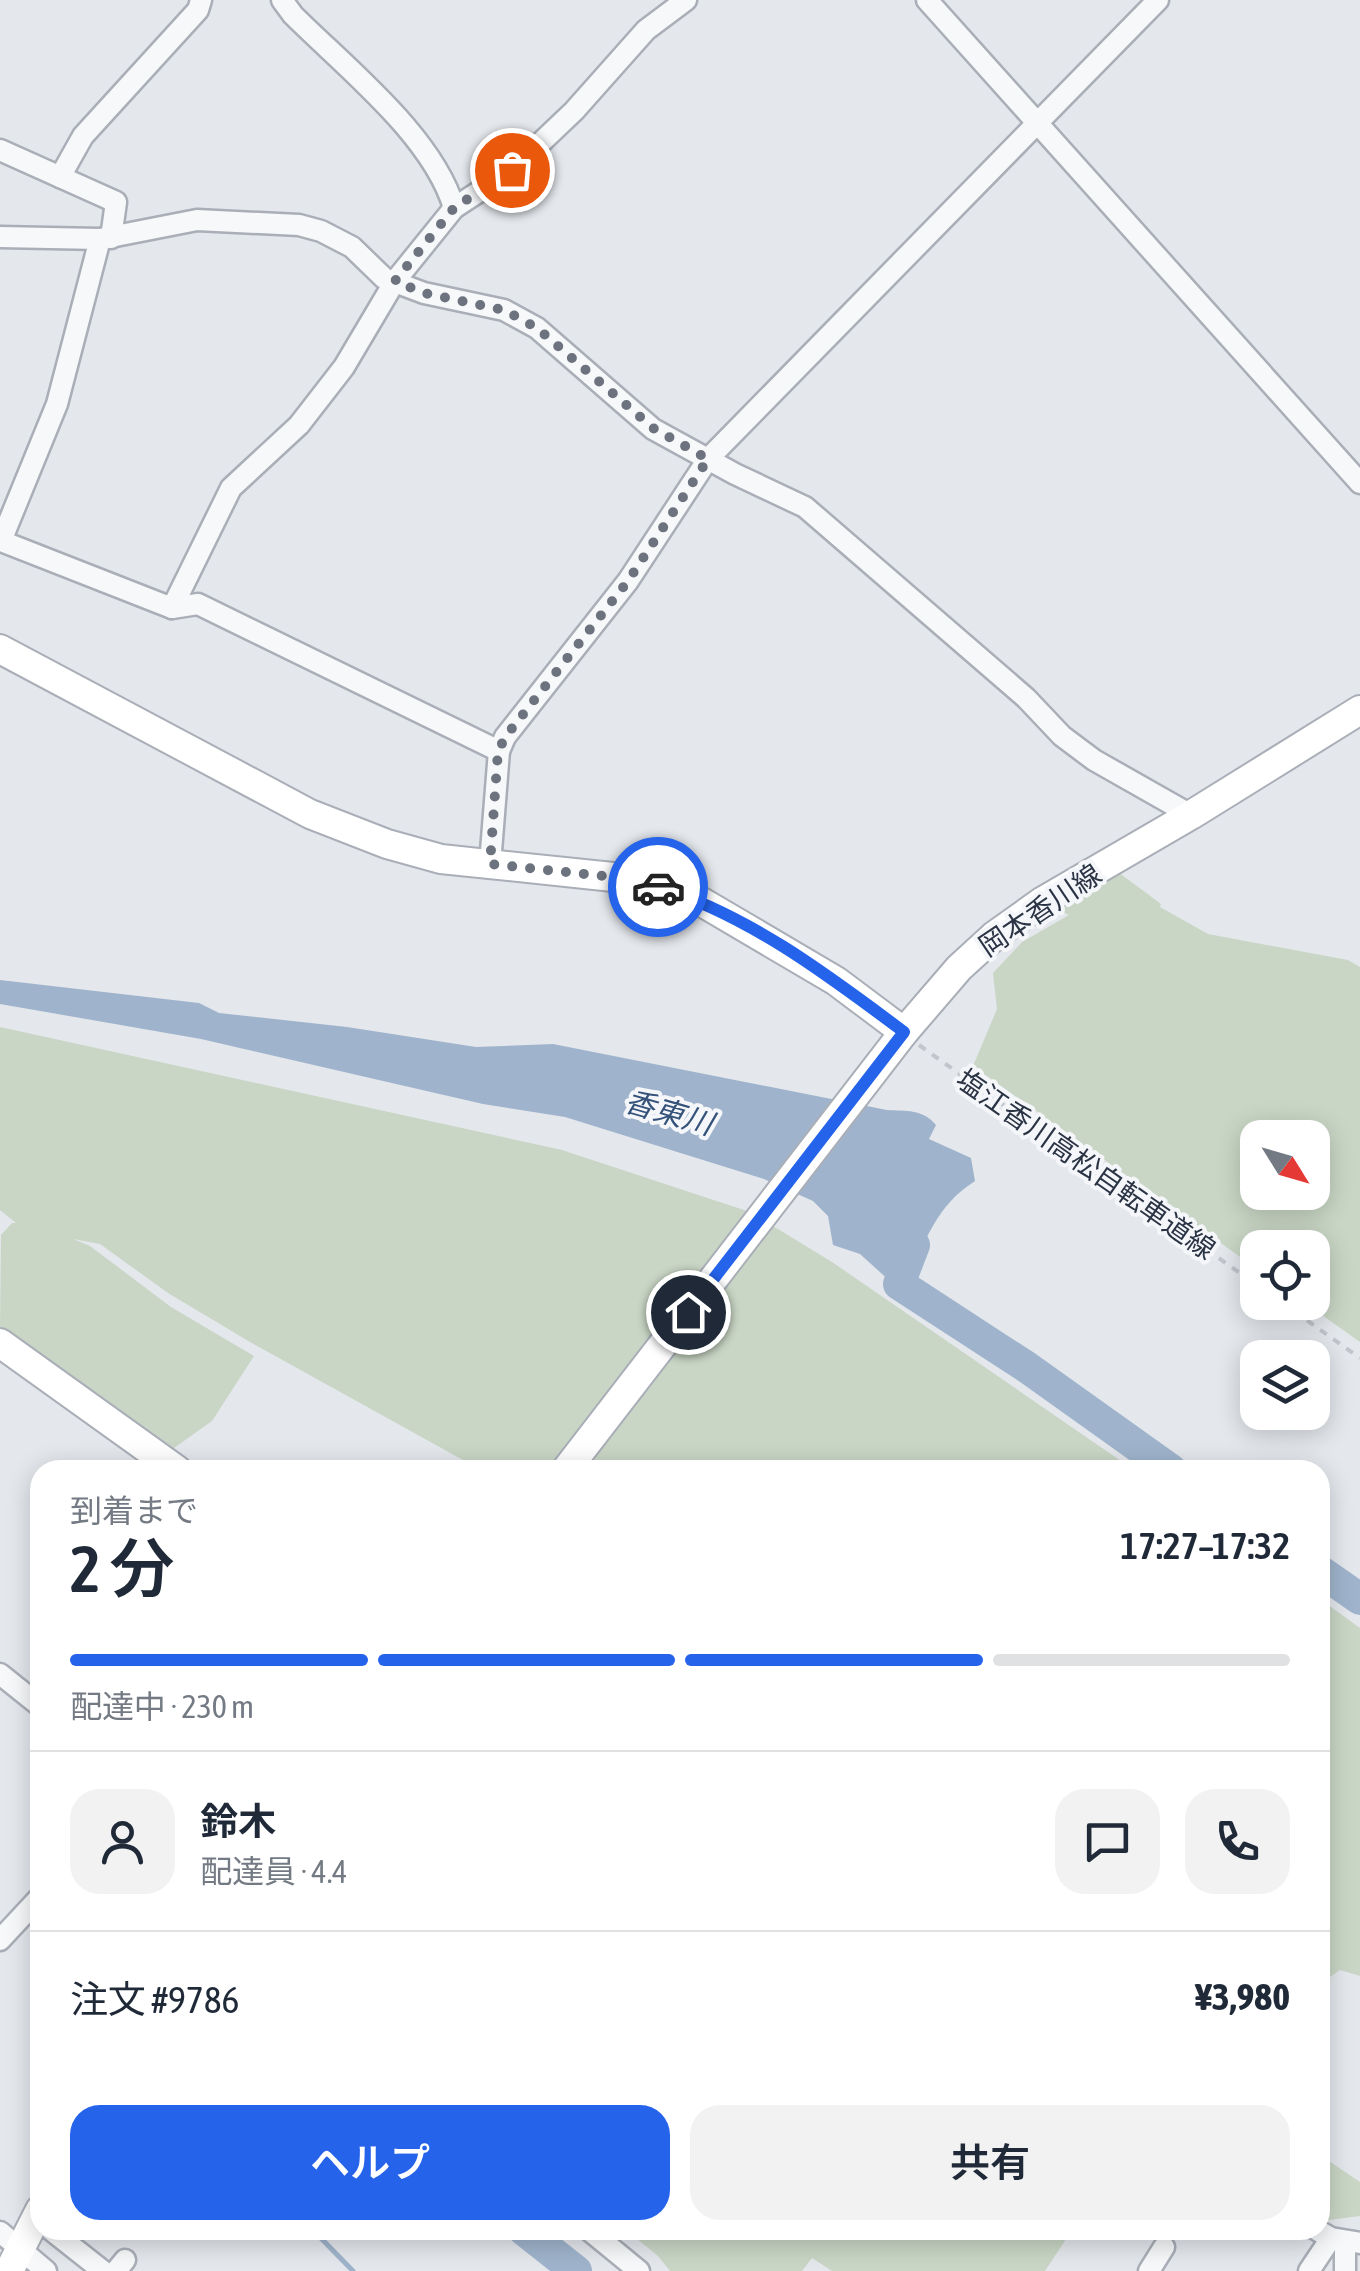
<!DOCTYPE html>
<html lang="ja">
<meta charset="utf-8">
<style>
body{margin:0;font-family:"Asap Condensed","Noto Sans JP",sans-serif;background:#f2f2f3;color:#1f2937;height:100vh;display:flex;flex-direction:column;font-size:38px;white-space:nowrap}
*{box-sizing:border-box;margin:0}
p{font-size:32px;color:#747a83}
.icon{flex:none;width:55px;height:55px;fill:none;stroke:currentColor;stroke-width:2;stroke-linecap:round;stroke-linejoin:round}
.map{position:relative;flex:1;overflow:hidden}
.side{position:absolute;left:30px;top:1460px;width:1300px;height:780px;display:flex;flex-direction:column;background:#fff;border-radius:30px;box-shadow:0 5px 25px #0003}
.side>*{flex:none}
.needle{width:65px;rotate:127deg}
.buttons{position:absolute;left:1240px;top:1120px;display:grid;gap:20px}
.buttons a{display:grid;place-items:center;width:90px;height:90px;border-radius:20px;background:#fff;box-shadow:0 5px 25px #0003;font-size:50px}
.pin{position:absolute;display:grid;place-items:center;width:85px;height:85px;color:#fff;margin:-42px;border:5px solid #fff;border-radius:50%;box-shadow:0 2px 10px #0007}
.courier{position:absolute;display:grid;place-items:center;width:100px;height:100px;margin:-50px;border:8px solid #2563eb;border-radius:50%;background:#fff;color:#222;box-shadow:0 2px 12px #0007}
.summary em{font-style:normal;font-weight:600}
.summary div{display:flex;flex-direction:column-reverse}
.summary{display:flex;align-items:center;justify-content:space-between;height:170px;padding:0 40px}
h1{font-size:65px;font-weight:600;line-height:75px}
.bar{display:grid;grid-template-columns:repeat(4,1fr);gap:15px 10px;align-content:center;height:120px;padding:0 40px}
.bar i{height:12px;border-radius:8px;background:#e0e1e3}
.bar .current{background:#2563eb}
.bar p{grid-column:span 4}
.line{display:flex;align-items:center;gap:25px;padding:0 40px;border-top:2px solid #e0e1e3}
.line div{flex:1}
.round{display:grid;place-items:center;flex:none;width:105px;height:105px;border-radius:30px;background:#f2f2f3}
.cta{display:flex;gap:20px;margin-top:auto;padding:20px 40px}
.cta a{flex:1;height:115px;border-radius:30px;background:#2563eb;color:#fff;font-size:40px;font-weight:600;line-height:115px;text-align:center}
.cta a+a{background:#f2f2f3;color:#1f2937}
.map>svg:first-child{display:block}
</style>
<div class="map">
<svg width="1360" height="2271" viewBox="0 0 1360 2271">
<rect width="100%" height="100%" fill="#e4e7ec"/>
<!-- green -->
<g fill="#c9d6c5" fill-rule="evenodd">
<path d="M 1118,872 L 1161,904 L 1160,907 L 1208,934 L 1348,960 L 1360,967 L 1360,1342 L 1305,1303 L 1312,1302 L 1312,1248 L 1258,1248 L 1257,1269 L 973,1066 L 997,1009 L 993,973 L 1022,942 L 1069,915 L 1056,909 ZM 1258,1138 L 1312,1138 L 1312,1192 L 1258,1192 Z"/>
<path d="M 0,1027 L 562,1150 L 750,1212 L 832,1262 L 1134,1470 L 481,1470 L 250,1342 L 168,1293 L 100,1244 L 73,1239 L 90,1246 L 171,1307 L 254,1356 L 212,1421 L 174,1448 L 0,1330 L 1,1235 L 12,1223 L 16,1223 L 0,1210 Z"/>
<path d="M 1320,1599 L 1360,1628 L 1360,1976 L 1340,1970 L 1320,1984 Z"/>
<path d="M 1320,2155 L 1360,2182 L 1360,2216 L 1329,2220 L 1320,2215 Z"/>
<path d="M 626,2230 L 1072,2230 L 1045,2271 L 832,2271 L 812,2258 L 802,2271 L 670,2271 L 658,2256 Z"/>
</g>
<!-- water -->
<path fill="#9fb4cc" d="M 0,980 L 199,1003 L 219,1013 L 347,1027 L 476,1047 L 553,1044 L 887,1110 C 906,1111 923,1109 936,1125 L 929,1139 L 971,1158 L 975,1181 C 930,1210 929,1245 899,1284 L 892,1283 L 860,1254 L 833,1245 L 828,1216 L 813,1201 L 764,1179 L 565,1117 L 483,1104 L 201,1039 L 0,1004 Z"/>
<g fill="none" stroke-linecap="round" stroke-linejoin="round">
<!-- stream -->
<path stroke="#9fb4cc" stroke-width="5" d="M 313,2230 L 353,2271"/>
<!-- river -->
<g stroke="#9fb4cc" stroke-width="32">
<path d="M 914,1245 L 899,1284 L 1028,1368 L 1171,1470"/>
<path d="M 1320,1571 L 1360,1599"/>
<path d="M 524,2230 L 576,2271"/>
</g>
<defs>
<g id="street">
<path d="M 282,0 L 293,15 C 346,68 433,136 454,208"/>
<path d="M 927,0 L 1360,483"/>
<path d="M 0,150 L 116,202 L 111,238"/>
<path d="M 60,177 L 83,136 L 198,10 L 201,0"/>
<path d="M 0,237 L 100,239 L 197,220 L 299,225 L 321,231 L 352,247 L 384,278 L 424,293 L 504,310 L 537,328 L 653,429 L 735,474 L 805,507 L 1026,698 L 1062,736 L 1094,760 L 1191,815"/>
<path d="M 100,239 L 57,404 L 1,541 L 172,608 L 198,604 L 499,751"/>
<path d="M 172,608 L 231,488 L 299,425 L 344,367 L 395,281 L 454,208 L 512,170 L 574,111 L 646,30 L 686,0"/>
<path d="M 490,864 L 499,751 L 505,737 L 628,581 L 708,459 L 1158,0"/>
<path d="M 0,1674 L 40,1706"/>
<path d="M 0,1940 L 40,1897"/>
<path d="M 51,2230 L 103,2271"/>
<path d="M 589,2230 L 639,2271"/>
<path d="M 1317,2230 L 1331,2238 L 1360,2243"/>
<path d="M 0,2232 L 46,2271"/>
<path d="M 1345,2241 L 1345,2271"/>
<path d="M 116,2271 L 125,2260"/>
<path d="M 1149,2271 L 1164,2247"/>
<path d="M 1309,2271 L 1331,2238"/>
</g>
<g id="secondary">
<path d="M 0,649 L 310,814 L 387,844 L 441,859 L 632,879 L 695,898 L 836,981 L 904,1032"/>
<path d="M 0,1343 L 177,1470"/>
<path d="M 566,1470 L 904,1032 L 959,968 L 994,936 L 1043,901 L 1191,815 L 1360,710"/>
<path d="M 9,2271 L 40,2210"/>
</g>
</defs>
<!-- street casing -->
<use href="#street" stroke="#a9aeb7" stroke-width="25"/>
<!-- secondary casing -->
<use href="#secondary" stroke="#a9aeb7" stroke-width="32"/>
<!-- path -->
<g stroke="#c2c5cb" stroke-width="4" stroke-dasharray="8 8" stroke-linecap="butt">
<path d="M 919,1045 L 1258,1286"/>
<path d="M 1281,1302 L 1360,1358"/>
</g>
<!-- street -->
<use href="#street" stroke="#f7f8fa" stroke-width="20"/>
<!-- secondary -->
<use href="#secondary" stroke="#fff" stroke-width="28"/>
</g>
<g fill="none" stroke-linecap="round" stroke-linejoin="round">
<!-- done -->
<path stroke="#6c737f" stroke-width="10" stroke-dasharray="0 18" d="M 512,170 L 454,208 L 395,281 L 424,293 L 504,310 L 537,328 L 653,428 L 708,459 L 628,581 L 506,736 L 498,751 L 490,864 L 632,879 L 658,887"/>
<!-- route -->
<path stroke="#2563eb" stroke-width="12" d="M 658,887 C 749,915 829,976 904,1032 L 688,1312"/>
</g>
<g text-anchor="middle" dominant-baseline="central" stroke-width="8" stroke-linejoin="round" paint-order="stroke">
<!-- street labels -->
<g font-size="28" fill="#2b3445" stroke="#f4f6f9">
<text transform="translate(1040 910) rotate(-34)">岡本香川線</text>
<text transform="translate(1086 1164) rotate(35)">塩江香川高松自転車道線</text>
</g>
<!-- water labels -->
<g font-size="30" font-style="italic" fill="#34527a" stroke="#f4f6f9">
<text transform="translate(669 1112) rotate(16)">香東川</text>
</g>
</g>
</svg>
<div class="buttons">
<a><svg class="needle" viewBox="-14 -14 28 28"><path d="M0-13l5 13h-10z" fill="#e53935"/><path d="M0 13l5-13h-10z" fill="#747a83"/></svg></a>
<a><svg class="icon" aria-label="locate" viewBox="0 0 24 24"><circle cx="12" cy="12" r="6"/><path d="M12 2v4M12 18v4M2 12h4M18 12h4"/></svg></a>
<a><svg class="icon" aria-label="layers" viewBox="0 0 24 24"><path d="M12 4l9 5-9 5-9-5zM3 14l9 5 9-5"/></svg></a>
</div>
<div class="pin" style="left:512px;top:170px;background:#ea580c"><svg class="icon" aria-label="bag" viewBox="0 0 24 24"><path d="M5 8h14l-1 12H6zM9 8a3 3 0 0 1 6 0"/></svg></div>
<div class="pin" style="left:688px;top:1312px;background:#1f2937"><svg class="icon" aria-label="home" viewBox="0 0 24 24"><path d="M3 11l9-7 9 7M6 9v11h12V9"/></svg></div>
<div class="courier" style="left:658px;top:887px"><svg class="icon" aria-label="car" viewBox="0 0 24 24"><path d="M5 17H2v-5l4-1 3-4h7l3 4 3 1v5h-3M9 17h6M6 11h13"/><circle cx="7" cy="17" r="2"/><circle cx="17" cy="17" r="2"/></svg></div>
<section class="side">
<div class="summary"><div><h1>2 分</h1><p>到着まで</p></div><em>17:27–17:32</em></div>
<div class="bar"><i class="current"></i><i class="current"></i><i class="current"></i><i></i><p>配達中 · 230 m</p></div>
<div class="line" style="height:180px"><a class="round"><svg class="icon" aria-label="person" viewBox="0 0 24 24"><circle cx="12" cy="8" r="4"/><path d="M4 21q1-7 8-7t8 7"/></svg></a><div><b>鈴木</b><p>配達員 · 4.4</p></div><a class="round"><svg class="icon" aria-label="chat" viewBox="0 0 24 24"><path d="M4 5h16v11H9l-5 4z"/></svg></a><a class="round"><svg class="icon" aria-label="phone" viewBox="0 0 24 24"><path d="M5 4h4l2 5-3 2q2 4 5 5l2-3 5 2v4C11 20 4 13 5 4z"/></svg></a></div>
<div class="line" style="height:130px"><div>注文 #9786</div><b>¥3,980</b></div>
<div class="cta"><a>ヘルプ</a><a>共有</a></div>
</section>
</div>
